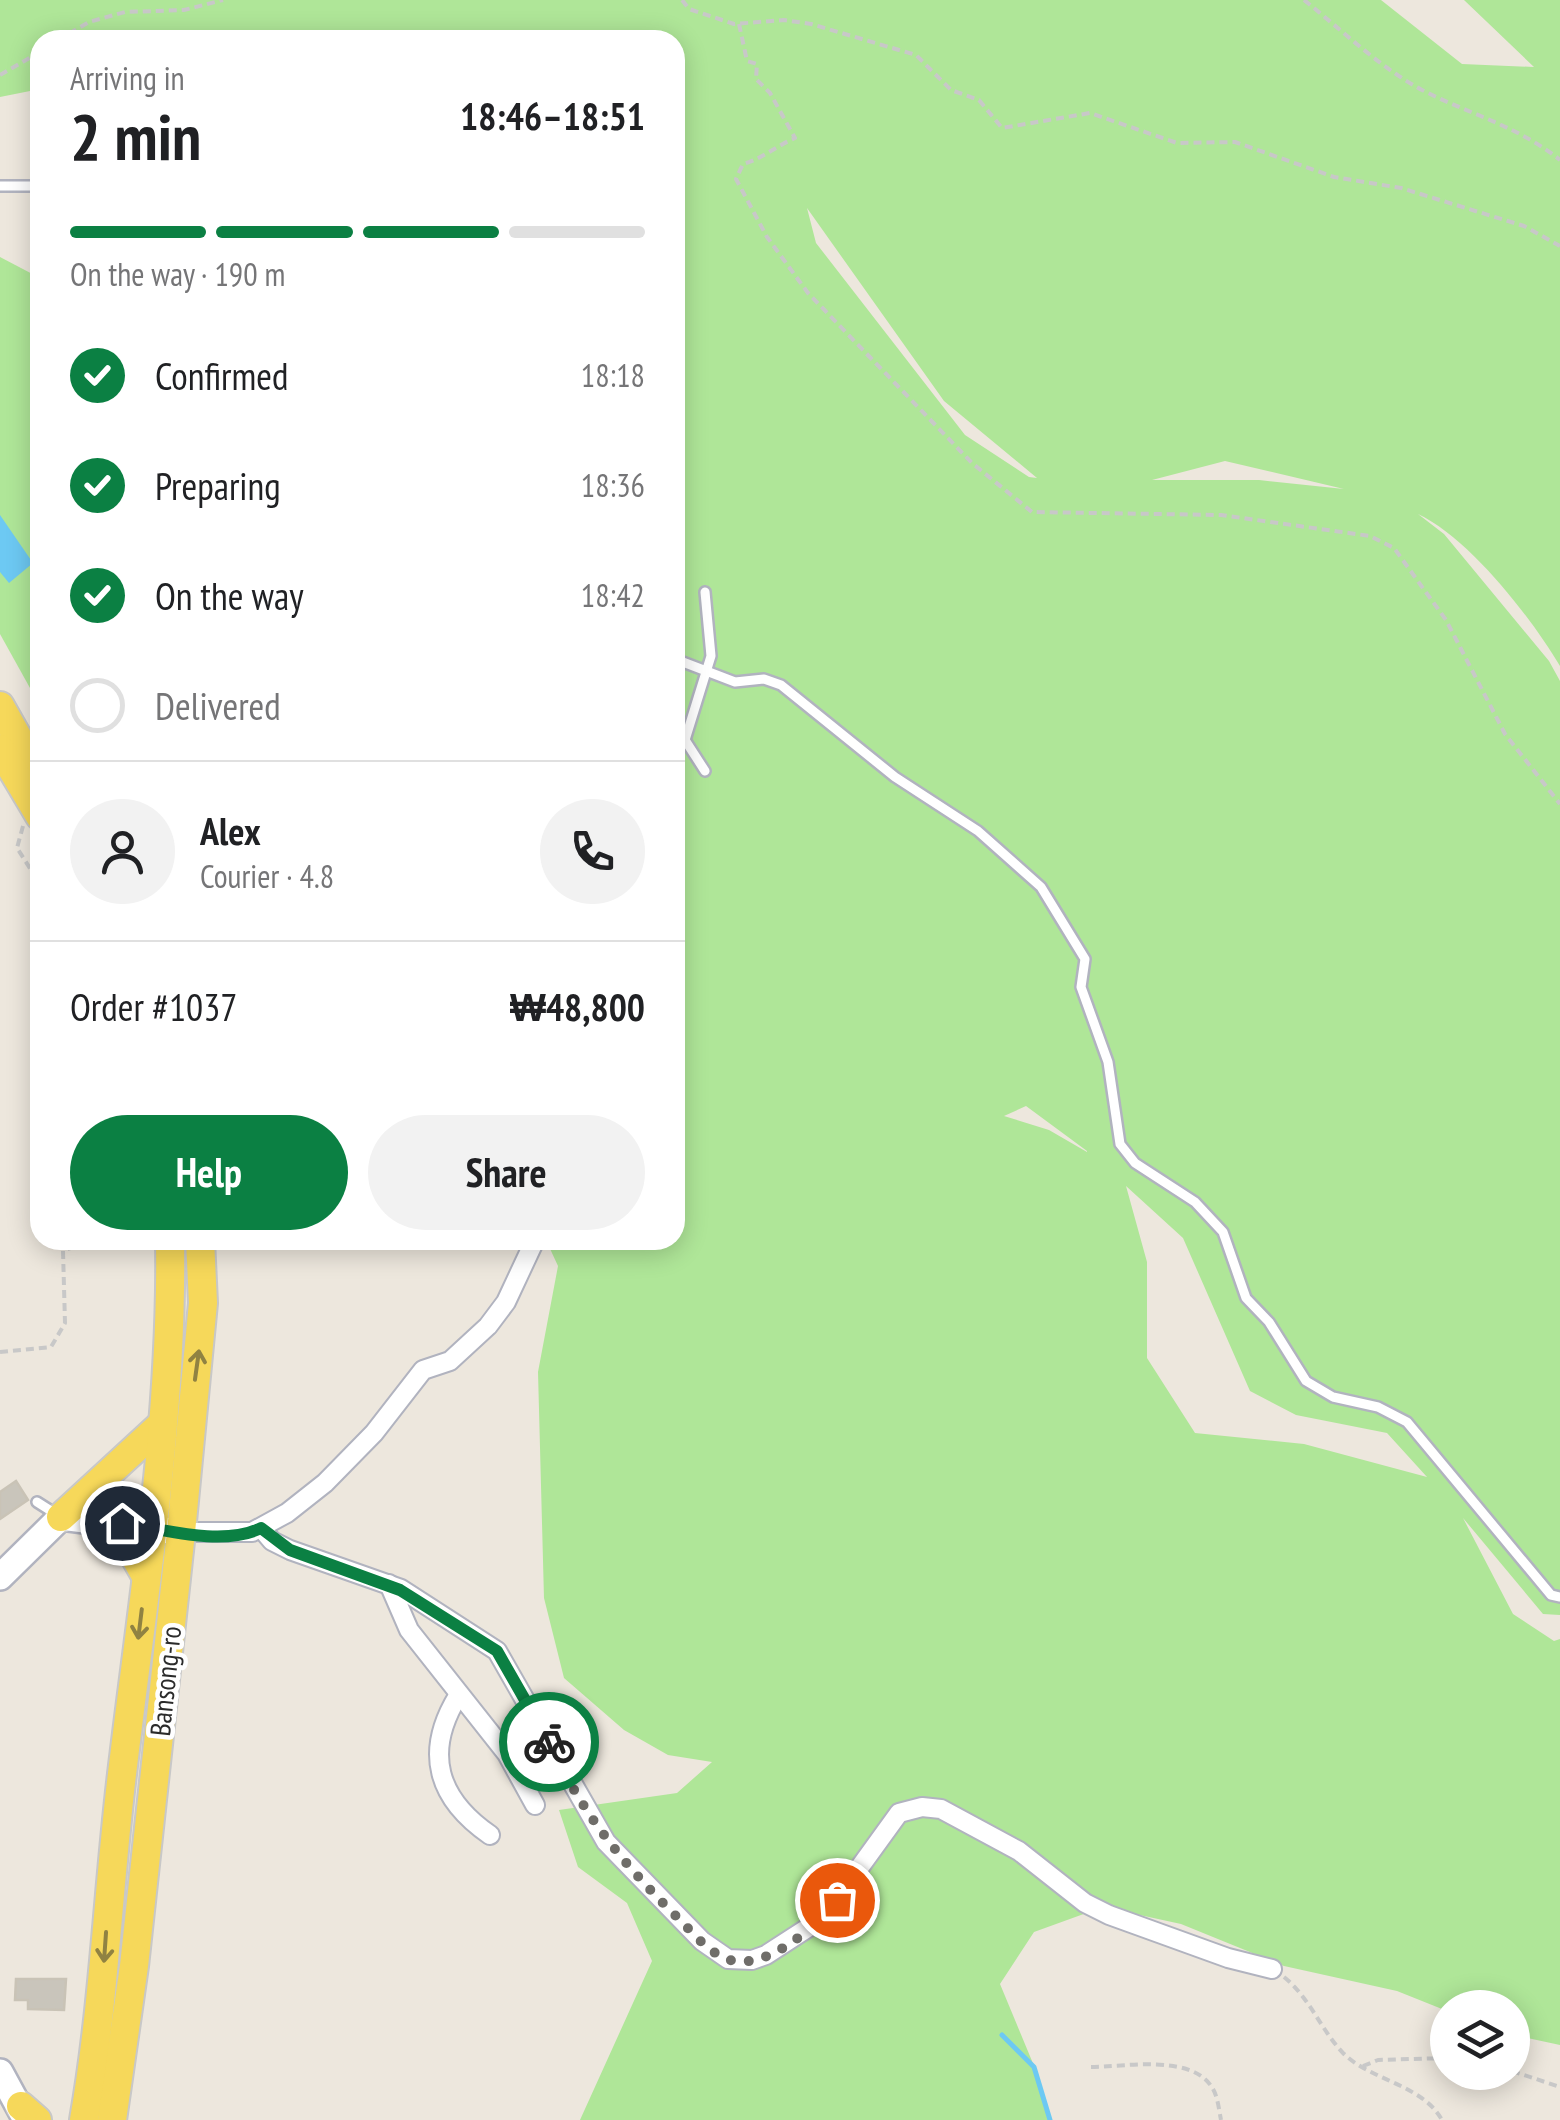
<!DOCTYPE html>
<meta charset="utf-8">
<style>
body{margin:0;font-family:"PT Sans Narrow",sans-serif;background:#f2f2f2;color:#202124;height:100vh;display:flex;flex-direction:column;font-size:38px;white-space:nowrap}
*{box-sizing:border-box;margin:0}
p{font-size:32px;color:#757577}
.icon{flex:none;width:55px;height:55px;fill:none;stroke:currentColor;stroke-width:2;stroke-linecap:round;stroke-linejoin:round}
.map{position:relative;flex:1;overflow:hidden}
.sheet{position:absolute;left:30px;top:30px;width:655px;height:1220px;display:flex;flex-direction:column;background:#fff;border-radius:30px;box-shadow:0 5px 25px #0003}
.sheet>*{flex:none}
.tools{position:absolute;left:1430px;top:1990px;display:grid;gap:20px}
.tools a{display:grid;place-items:center;width:100px;height:100px;border-radius:50%;background:#fff;box-shadow:0 5px 25px #0003;font-size:50px}
.pin{position:absolute;display:grid;place-items:center;width:85px;height:85px;color:#fff;margin:-42px;border:5px solid #fff;border-radius:50%;box-shadow:0 2px 10px #0007}
.courier{position:absolute;display:grid;place-items:center;width:100px;height:100px;margin:-50px;border:8px solid #0b8043;border-radius:50%;background:#fff;color:#222;box-shadow:0 2px 12px #0007}
.overview em{font-style:normal;font-weight:700}
.overview div{display:flex;flex-direction:column-reverse}
.overview{display:flex;align-items:center;justify-content:space-between;height:170px;padding:0 40px}
h1{font-size:65px;font-weight:700;line-height:75px}
.bar{display:grid;grid-template-columns:repeat(4,1fr);gap:15px 10px;align-content:center;height:120px;padding:0 40px}
.bar i{height:12px;border-radius:8px;background:#e0e0e0}
.bar .selected{background:#0b8043}
.bar p{grid-column:span 4}
.line{display:flex;align-items:center;gap:25px;padding:0 40px;border-top:2px solid #e0e0e0}
.line div{flex:1}
.round{display:grid;place-items:center;flex:none;width:105px;height:105px;border-radius:52px;background:#f2f2f2}
ol{padding:0 40px;list-style:none}
li{display:flex;align-items:center;gap:30px;height:110px}
li p{margin-inline-start:auto}
li .icon{padding:10px;border-radius:50%;background:#0b8043;color:#fff;stroke-width:4}
li:last-child{color:#757577}
li i{width:55px;height:55px;border:5px solid #e0e0e0;border-radius:50%}
.button{display:flex;gap:20px;margin-top:auto;padding:20px 40px}
.button a{flex:1;height:115px;border-radius:60px;background:#0b8043;color:#fff;font-size:40px;font-weight:700;line-height:115px;text-align:center}
.button a+a{background:#f2f2f2;color:#202124}
.map>svg:first-child{display:block}
</style>
<div class="map">
<svg width="1560" height="2120" viewBox="0 0 1560 2120">
<rect width="100%" height="100%" fill="#ede7dd"/>
<!-- green -->
<g fill="#afe698" fill-rule="evenodd">
<path d="M 0,0 L 1381,0 L 1462,64 L 1534,67 L 1464,0 L 1560,0 L 1560,666 C 1530,616 1470,539 1418,514 L 1444,534 L 1549,661 L 1560,681 L 1560,1615 L 1543,1614 L 1463,1518 L 1513,1614 L 1554,1641 L 1560,1639 L 1560,2045 L 1513,2035 L 1512,2008 L 1447,2011 L 1397,1991 L 1284,1966 L 1181,1924 L 1103,1907 L 1034,1932 L 1000,1984 L 1032,2061 L 1048,2120 L 580,2120 L 652,1961 L 627,1903 L 578,1867 L 559,1810 L 677,1793 L 712,1762 L 668,1755 L 624,1730 L 564,1678 L 544,1598 L 538,1372 L 558,1266 L 546,1240 L 675,1240 L 675,40 L 40,40 L 40,89 L 0,97 ZM 807,208 L 944,401 L 1037,478 L 1029,477 L 965,435 L 816,243 ZM 1225,461 L 1344,489 L 1259,480 L 1152,480 ZM 1026,1106 L 1087,1151 L 1087,1152 L 1049,1130 L 1004,1116 ZM 1126,1186 L 1183,1238 L 1250,1391 L 1296,1415 L 1387,1433 L 1427,1477 L 1304,1444 L 1195,1433 L 1147,1358 L 1147,1262 Z"/>
<path d="M 0,257 L 40,278 L 40,706 L 0,634 Z"/>
</g>
<!-- water -->
<path fill="#6dc9f3" d="M 0,515 L 33,563 L 9,583 L 0,572 Z"/>
<g fill="none" stroke-linecap="round" stroke-linejoin="round">
<!-- stream -->
<path stroke="#6dc9f3" stroke-width="5" d="M 1002,2035 L 1034,2067 L 1050,2120"/>
</g>
<!-- building -->
<g fill="#c9c5bb" stroke="#c9c3b6" stroke-width="2.5">
<path d="M 16,1481 L 28,1500 L 0,1519 L 0,1492 Z"/>
<path d="M 16,1979 L 66,1979 L 64,2010 L 28,2009 L 28,2000 L 15,2000 Z"/>
</g>
<g fill="none" stroke-linecap="round" stroke-linejoin="round">
<defs>
<g id="lane">
<path d="M 0,186 L 40,186"/>
<path d="M 675,659 L 735,682 L 764,679 L 781,685 L 895,777 L 978,831 L 1041,887 L 1085,959 L 1081,987 L 1108,1062 L 1120,1144 L 1135,1163 L 1195,1202 L 1223,1232 L 1246,1298 L 1269,1322 L 1306,1381 L 1333,1397 L 1378,1407 L 1407,1422 L 1551,1595 L 1560,1597"/>
<path d="M 685,740 L 705,771"/>
<path d="M 675,744 L 685,740 L 711,656 L 705,592"/>
<path d="M 37,1502 L 59,1516"/>
</g>
<g id="street">
<path d="M 261,1528 L 272,1541 L 290,1550 L 401,1589 L 497,1651 L 606,1842 L 702,1941 L 728,1959 L 752,1960 L 766,1955 L 823,1918 L 899,1813 L 922,1807 L 941,1809 L 1019,1851 L 1085,1903 L 1109,1915 L 1228,1958 L 1272,1969"/>
<path d="M 181,1532 L 252,1532 L 287,1513 L 325,1483 L 374,1433 L 423,1370 L 450,1361 L 488,1326 L 506,1302 L 535,1240"/>
<path d="M 389,1584 L 409,1630 L 507,1754 L 535,1805"/>
<path d="M 458,1696 C 423,1753 438,1799 490,1835"/>
</g>
<g id="secondary">
<path d="M 0,1577 L 61,1517 L 171,1531"/>
<path d="M 0,2072 L 26,2120"/>
</g>
<g id="primary">
<path d="M 0,706 L 40,777"/>
<path d="M 0,749 L 40,816"/>
<path d="M 61,1517 L 161,1425"/>
<path d="M 99,1519 L 134,1555 L 146,1576"/>
<path d="M 21,2106 L 37,2120"/>
<path d="M 84,2120 C 104,2006 108,1890 122,1774 C 143,1598 173,1418 170,1240"/>
<path d="M 112,2120 L 134,1966 L 181,1532 L 203,1303 L 200,1240"/>
</g>
</defs>
<!-- lane casing -->
<use href="#lane" stroke="#b1b3bf" stroke-width="14"/>
<!-- street casing -->
<use href="#street" stroke="#b1b3bf" stroke-width="22"/>
<!-- secondary casing -->
<use href="#secondary" stroke="#b1b3bf" stroke-width="30"/>
<!-- primary casing -->
<use href="#primary" stroke="#c8c8c8" stroke-width="32"/>
<!-- path -->
<g stroke="#c8c8c8" stroke-width="4" stroke-dasharray="8 5" stroke-linecap="butt">
<path d="M 682,0 L 689,9 L 734,24 L 784,20 L 811,24 L 916,55 L 951,90 L 979,100 L 1002,128 L 1090,113 L 1177,143 L 1235,142 L 1334,177 L 1401,188 L 1524,226 L 1560,246"/>
<path d="M 1304,0 C 1342,30 1379,67 1422,90 C 1469,114 1518,126 1560,160"/>
<path d="M 739,24 L 747,61 L 757,64 L 756,79 L 770,93 L 795,138 C 776,146 762,159 743,164 L 736,179 L 767,237 L 808,293 L 972,463 L 1032,512 L 1221,515 L 1370,536 L 1394,548 L 1446,620 L 1505,734 L 1560,804"/>
<path d="M 58,40 L 89,22 L 125,12 L 184,10 L 223,0"/>
<path d="M 0,75 L 40,52"/>
<path d="M 23,826 L 17,848 L 40,884"/>
<path d="M 0,1352 L 51,1347 L 65,1323 L 63,1251 L 91,1240"/>
<path d="M 1284,1977 C 1310,1998 1321,2030 1343,2053 C 1371,2081 1422,2084 1442,2120"/>
<path d="M 1363,2066 L 1378,2060 L 1448,2058"/>
<path d="M 1091,2067 C 1124,2067 1193,2053 1213,2089 C 1218,2098 1219,2110 1221,2120"/>
<path d="M 1512,2071 L 1560,2087"/>
</g>
<!-- lane -->
<use href="#lane" stroke="#fff" stroke-width="9"/>
<!-- street -->
<use href="#street" stroke="#fff" stroke-width="18"/>
<!-- secondary -->
<use href="#secondary" stroke="#fff" stroke-width="25"/>
<!-- primary -->
<use href="#primary" stroke="#f6d85a" stroke-width="28"/>
</g>
<!-- one-way arrows -->
<defs><path id="oneway-shaft" d="M-6 0H5M1.5-3L5.5 0L1.5 3" fill="none" stroke-width="1.6" stroke-linecap="round" stroke-linejoin="round" transform="scale(2.5)"/></defs>
<g stroke="#908242">
<use href="#oneway-shaft" transform="translate(197 1365) rotate(-82)"/>
<use href="#oneway-shaft" transform="translate(140 1624) rotate(97)"/>
<use href="#oneway-shaft" transform="translate(105 1947) rotate(94)"/>
</g>
<g fill="none" stroke-linecap="round" stroke-linejoin="round">
<!-- done -->
<path stroke="#6f6d69" stroke-width="10" stroke-dasharray="0 18" d="M 549,1742 C 583,1815 623,1864 680,1920 C 695,1935 713,1958 735,1961 C 770,1967 818,1925 837,1900"/>
<!-- route -->
<path stroke="#0b8043" stroke-width="12" d="M 122,1523 C 162,1529 223,1547 261,1528 L 290,1550 L 400,1590 L 497,1651 L 549,1742"/>
</g>
<g text-anchor="middle" dominant-baseline="central" stroke-width="9" stroke-linejoin="round" paint-order="stroke">
<!-- street labels -->
<g font-size="28" fill="#2b2b2b" stroke="#fff">
<text transform="translate(165 1681) rotate(-84)">Bansong-ro</text>
</g>
</g>
</svg>
<div class="tools">
<a><svg class="icon" aria-label="layers" viewBox="0 0 24 24"><path d="M12 4l9 5-9 5-9-5zM3 14l9 5 9-5"/></svg></a>
</div>
<div class="pin" style="left:837px;top:1900px;background:#ea580c"><svg class="icon" aria-label="bag" viewBox="0 0 24 24"><path d="M5 8h14l-1 12H6zM9 8a3 3 0 0 1 6 0"/></svg></div>
<div class="pin" style="left:122px;top:1523px;background:#1f2937"><svg class="icon" aria-label="home" viewBox="0 0 24 24"><path d="M3 11l9-7 9 7M6 9v11h12V9"/></svg></div>
<div class="courier" style="left:549px;top:1742px"><svg class="icon" aria-label="bike" viewBox="0 0 24 24"><circle cx="6" cy="16" r="4"/><circle cx="18" cy="16" r="4"/><path d="M6 16l4-8h5l3 8M10 8l3 8H6M13 5h3"/></svg></div>
<section class="sheet">
<div class="overview"><div><h1>2 min</h1><p>Arriving in</p></div><em>18:46–18:51</em></div>
<div class="bar"><i class="selected"></i><i class="selected"></i><i class="selected"></i><i></i><p>On the way · 190 m</p></div>
<ol>
<li><svg class="icon" aria-label="check" viewBox="0 0 24 24"><path d="M5 12l5 5 9-10"/></svg>Confirmed<p>18:18</p></li>
<li><svg class="icon" aria-label="check" viewBox="0 0 24 24"><path d="M5 12l5 5 9-10"/></svg>Preparing<p>18:36</p></li>
<li><svg class="icon" aria-label="check" viewBox="0 0 24 24"><path d="M5 12l5 5 9-10"/></svg>On the way<p>18:42</p></li>
<li><i></i>Delivered</li>
</ol>
<div class="line" style="height:180px"><a class="round"><svg class="icon" aria-label="person" viewBox="0 0 24 24"><circle cx="12" cy="8" r="4"/><path d="M4 21q1-7 8-7t8 7"/></svg></a><div><b>Alex</b><p>Courier · 4.8</p></div><a class="round"><svg class="icon" aria-label="phone" viewBox="0 0 24 24"><path d="M5 4h4l2 5-3 2q2 4 5 5l2-3 5 2v4C11 20 4 13 5 4z"/></svg></a></div>
<div class="line" style="height:130px"><div>Order #1037</div><b>₩48,800</b></div>
<div class="button"><a>Help</a><a>Share</a></div>
</section>
</div>
